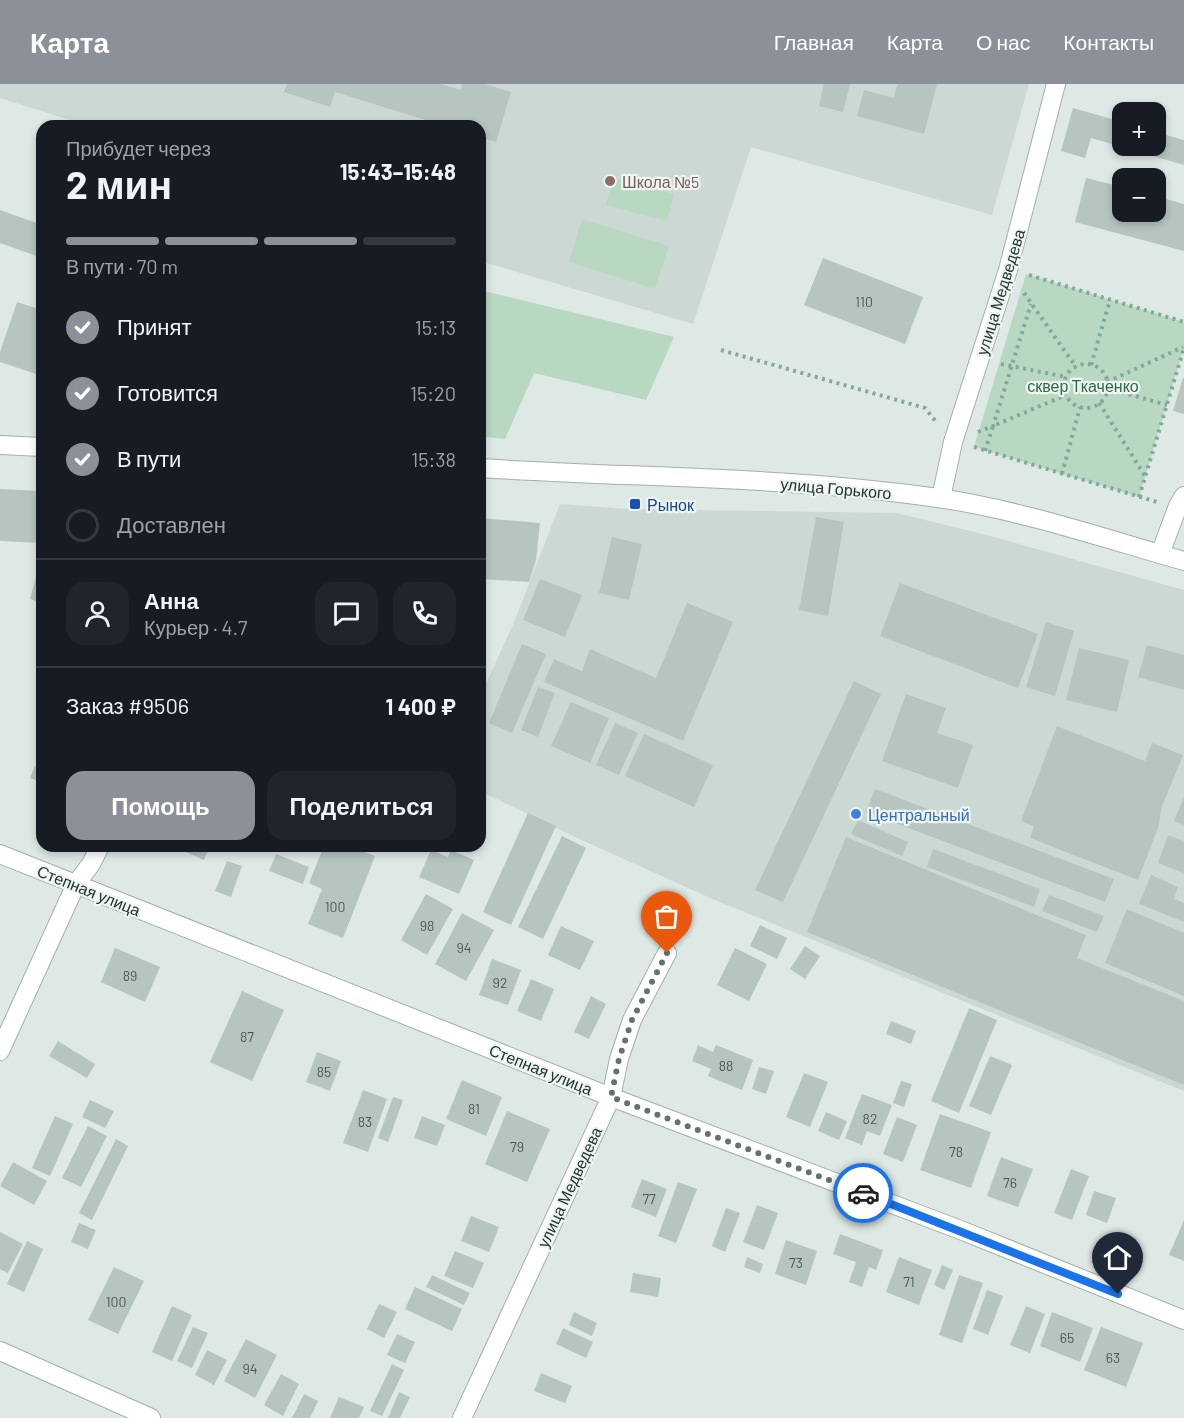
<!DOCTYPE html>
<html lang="ru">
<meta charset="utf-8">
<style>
body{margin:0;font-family:Barlow,sans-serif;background:#20242c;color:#f1f3f6;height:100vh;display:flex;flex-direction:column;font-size:22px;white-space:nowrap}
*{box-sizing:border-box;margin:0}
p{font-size:20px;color:#9ea1a6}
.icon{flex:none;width:33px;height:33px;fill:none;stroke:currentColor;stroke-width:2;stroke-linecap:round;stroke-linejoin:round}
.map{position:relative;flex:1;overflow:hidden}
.sheet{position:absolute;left:36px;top:36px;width:450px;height:732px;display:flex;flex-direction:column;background:#171b24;border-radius:18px;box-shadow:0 3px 9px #0003}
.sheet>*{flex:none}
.buttons{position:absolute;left:1112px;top:18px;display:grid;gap:12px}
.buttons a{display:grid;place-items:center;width:54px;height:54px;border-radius:12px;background:#171b24;box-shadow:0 3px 9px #0003;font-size:30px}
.pin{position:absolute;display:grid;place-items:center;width:51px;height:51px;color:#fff;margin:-62px -26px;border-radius:50% 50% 50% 0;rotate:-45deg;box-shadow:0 0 6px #0007}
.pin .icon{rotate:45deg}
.courier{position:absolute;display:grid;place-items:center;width:60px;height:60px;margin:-30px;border:4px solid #1a73e8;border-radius:50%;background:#fff;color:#222;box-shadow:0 2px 8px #0007}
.overview em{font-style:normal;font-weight:700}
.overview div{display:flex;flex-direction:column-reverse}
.overview{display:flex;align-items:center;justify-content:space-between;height:102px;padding:0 30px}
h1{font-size:39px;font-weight:700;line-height:45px}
.bar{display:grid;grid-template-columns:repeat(4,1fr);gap:9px 6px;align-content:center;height:72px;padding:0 30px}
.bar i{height:8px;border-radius:4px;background:#363941}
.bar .current{background:#8c9099}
.bar p{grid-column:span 4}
.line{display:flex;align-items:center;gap:15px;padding:0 30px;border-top:2px solid #363941}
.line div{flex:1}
.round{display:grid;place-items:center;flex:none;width:63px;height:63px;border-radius:18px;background:#20242c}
ol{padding:0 30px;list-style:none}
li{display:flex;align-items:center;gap:18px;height:66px}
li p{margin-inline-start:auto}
li .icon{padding:6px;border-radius:50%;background:#8c9099;color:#fff;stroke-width:4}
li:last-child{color:#9ea1a6}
li i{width:33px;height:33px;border:3px solid #363941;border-radius:50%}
.cta{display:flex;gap:12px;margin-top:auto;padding:12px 30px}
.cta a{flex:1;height:69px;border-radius:18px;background:#8c9099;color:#fff;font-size:24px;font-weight:700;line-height:69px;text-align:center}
.cta a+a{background:#20242c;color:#f1f3f6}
header{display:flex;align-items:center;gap:36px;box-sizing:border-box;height:84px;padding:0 30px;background:#8c9099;color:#fff}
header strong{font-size:28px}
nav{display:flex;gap:33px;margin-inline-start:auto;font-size:21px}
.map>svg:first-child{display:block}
</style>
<header>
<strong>Карта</strong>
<nav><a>Главная</a><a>Карта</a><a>О нас</a><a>Контакты</a></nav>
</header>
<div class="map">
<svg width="1184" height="1334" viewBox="0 0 1184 1334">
<rect width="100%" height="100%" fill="#dee8e4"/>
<!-- built -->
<g fill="#ccd8d3">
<path d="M 0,0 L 1029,0 L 992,131 L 751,63 L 693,240 L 480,177 L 480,42 L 89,42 L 0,14 Z"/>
<path d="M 560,420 L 629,425 L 897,429 L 994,453 L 1184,506 L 1184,1007 L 717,817 L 575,753 L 480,707 L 480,613 L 515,536 Z"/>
</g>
<!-- green -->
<g fill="#b8d8c1">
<path d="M 614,94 L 674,110 L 667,137 L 606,121 Z"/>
<path d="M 582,135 L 669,162 L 655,205 L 569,178 Z"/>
<path d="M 1026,190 L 1184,238 L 1184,264 L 1139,413 L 974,363 Z"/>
<path d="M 480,206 L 674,253 L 646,316 L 534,289 L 505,355 L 480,352 Z"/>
</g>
<!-- building -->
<g fill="#b7c5c0">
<path d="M 287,0 L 441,0 L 461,6 L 462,0 L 485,0 L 511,8 L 496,58 L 480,53 L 480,42 L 445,42 L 335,8 L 330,23 L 284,8 Z"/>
<path d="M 824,0 L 850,0 L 843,28 L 819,22 Z"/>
<path d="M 897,0 L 937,0 L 924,50 L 857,32 L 864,6 L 894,14 Z"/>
<path d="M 1073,24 L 1122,38 L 1122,62 L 1155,62 L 1155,48 L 1184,56 L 1184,81 L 1091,54 L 1085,74 L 1061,67 Z"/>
<path d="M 1086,94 L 1122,103 L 1122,128 L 1155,128 L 1155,112 L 1184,120 L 1184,167 L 1075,138 Z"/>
<path d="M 0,126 L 42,141 L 42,174 L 0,159 Z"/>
<path d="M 823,174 L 923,213 L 905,260 L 804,221 Z"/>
<path d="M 17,218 L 42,226 L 42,292 L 0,278 L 0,268 Z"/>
<path d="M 1183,294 L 1184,294 L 1184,330 L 1173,327 Z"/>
<path d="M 0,405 L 42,407 L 42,459 L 0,457 Z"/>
<path d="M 816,433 L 844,438 L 828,532 L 799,526 Z"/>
<path d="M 480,434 L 540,439 L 536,476 L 529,498 L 480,495 Z"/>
<path d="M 612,453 L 642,460 L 629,516 L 599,509 Z"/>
<path d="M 38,485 L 42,486 L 42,519 L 30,515 Z"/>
<path d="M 540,495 L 582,511 L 565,553 L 523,536 Z"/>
<path d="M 900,499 L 1038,550 L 1018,604 L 880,552 Z"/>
<path d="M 687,519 L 733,538 L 683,657 L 544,598 L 554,575 L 582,587 L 590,565 L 656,594 Z"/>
<path d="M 1046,538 L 1074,547 L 1055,612 L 1026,603 Z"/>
<path d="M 522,560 L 546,570 L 512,649 L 489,639 Z"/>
<path d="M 1147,561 L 1184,571 L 1184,606 L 1138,593 Z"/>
<path d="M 1079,564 L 1129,576 L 1117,628 L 1066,616 Z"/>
<path d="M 854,597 L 881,610 L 783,818 L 755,806 Z"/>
<path d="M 538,603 L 555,609 L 538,653 L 521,646 Z"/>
<path d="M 906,610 L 946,624 L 937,649 L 973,661 L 958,704 L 882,677 Z"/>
<path d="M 571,618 L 609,634 L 590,679 L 551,662 Z"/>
<path d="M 615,639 L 638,649 L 619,691 L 596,681 Z"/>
<path d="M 1057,642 L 1145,677 L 1152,659 L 1183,671 L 1161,725 L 1159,741 L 1138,796 L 1030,754 L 1034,742 L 1021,737 Z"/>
<path d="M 644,650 L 713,681 L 694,723 L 625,692 Z"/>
<path d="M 35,682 L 42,685 L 42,699 L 30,694 Z"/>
<path d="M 875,705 L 1114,795 L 1105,818 L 866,728 Z"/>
<path d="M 1184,713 L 1184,741 L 1174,737 Z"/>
<path d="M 528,729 L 556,742 L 511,841 L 483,828 Z"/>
<path d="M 858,736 L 908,758 L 902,772 L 851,750 Z"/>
<path d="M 1168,751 L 1184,757 L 1184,789 L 1158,779 Z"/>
<path d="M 562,752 L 586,764 L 543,855 L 518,843 Z"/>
<path d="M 846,753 L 1086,851 L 1077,874 L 1184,917 L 1184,1001 L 807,848 Z"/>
<path d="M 172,762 L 210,762 L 204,776 Z"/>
<path d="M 324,762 L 349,762 L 375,772 L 343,854 L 308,840 L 322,805 L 309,799 Z"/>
<path d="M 933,765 L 1040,805 L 1034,823 L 927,783 Z"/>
<path d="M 431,766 L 448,773 L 451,766 L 474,776 L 459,810 L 419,793 Z"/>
<path d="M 276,770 L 309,783 L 303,800 L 269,787 Z"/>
<path d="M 227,777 L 242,782 L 231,813 L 215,807 Z"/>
<path d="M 1151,791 L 1178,803 L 1174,815 L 1184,819 L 1184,838 L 1139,820 Z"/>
<path d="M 426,810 L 453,825 L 427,871 L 401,856 Z"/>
<path d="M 1049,811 L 1104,832 L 1097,848 L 1042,827 Z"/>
<path d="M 1127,825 L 1184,849 L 1184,912 L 1105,879 Z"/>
<path d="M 462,829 L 494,846 L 466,897 L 435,880 Z"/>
<path d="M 760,841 L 787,854 L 777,875 L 750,862 Z"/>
<path d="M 561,842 L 594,857 L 580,886 L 548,871 Z"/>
<path d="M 805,862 L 820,872 L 805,895 L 790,885 Z"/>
<path d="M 115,864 L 160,883 L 145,918 L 101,898 Z"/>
<path d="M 735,864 L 767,880 L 749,917 L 717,901 Z"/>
<path d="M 492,875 L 521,886 L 508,921 L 479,911 Z"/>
<path d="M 531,895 L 554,905 L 541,937 L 517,927 Z"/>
<path d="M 242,907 L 284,926 L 252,997 L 210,978 Z"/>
<path d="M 591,912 L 606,920 L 589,955 L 574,948 Z"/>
<path d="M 969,924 L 997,936 L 959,1029 L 931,1017 Z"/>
<path d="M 891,937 L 916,947 L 911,960 L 886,950 Z"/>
<path d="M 58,957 L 95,980 L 87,994 L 49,972 Z"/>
<path d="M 698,961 L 713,968 L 716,961 L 753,976 L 742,1006 L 708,992 L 711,985 L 692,977 Z"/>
<path d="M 317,968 L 341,977 L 330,1007 L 306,998 Z"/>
<path d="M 990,972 L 1012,981 L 991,1031 L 969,1022 Z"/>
<path d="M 759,983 L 774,987 L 766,1010 L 752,1005 Z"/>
<path d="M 804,989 L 828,998 L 810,1043 L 786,1033 Z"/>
<path d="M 462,996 L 502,1013 L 486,1052 L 446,1035 Z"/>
<path d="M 901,997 L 912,1000 L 904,1023 L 893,1019 Z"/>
<path d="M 363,1006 L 387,1015 L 368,1068 L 343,1059 Z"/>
<path d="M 862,1010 L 892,1021 L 880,1052 L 867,1047 L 862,1061 L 845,1054 Z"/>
<path d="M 393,1013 L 403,1016 L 388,1058 L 378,1054 Z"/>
<path d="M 90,1016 L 114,1027 L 105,1044 L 82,1033 Z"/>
<path d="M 507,1027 L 550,1045 L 527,1098 L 485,1080 Z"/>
<path d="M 826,1028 L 847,1037 L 839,1056 L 818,1047 Z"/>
<path d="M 940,1030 L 991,1048 L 971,1104 L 920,1086 Z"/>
<path d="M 55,1032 L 73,1040 L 50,1092 L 32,1084 Z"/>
<path d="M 422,1032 L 445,1041 L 437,1062 L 414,1054 Z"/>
<path d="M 897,1033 L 917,1041 L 903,1078 L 883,1070 Z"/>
<path d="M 88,1042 L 107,1052 L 81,1103 L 62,1094 Z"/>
<path d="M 116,1055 L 128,1062 L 92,1136 L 79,1129 Z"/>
<path d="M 1001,1073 L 1033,1085 L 1018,1123 L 987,1112 Z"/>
<path d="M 13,1078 L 47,1097 L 34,1121 L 0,1102 Z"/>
<path d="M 1071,1085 L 1089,1092 L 1072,1136 L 1054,1129 Z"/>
<path d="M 642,1095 L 667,1105 L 656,1133 L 631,1123 Z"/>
<path d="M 678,1098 L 697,1105 L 676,1159 L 658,1152 Z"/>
<path d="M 1094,1107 L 1116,1114 L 1107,1139 L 1086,1131 Z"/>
<path d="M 757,1121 L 778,1129 L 764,1166 L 743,1158 Z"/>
<path d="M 726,1124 L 740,1129 L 725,1168 L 712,1162 Z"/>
<path d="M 471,1132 L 499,1143 L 489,1168 L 461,1157 Z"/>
<path d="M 1184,1136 L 1184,1177 L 1169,1171 Z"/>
<path d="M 79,1139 L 96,1146 L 88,1165 L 71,1158 Z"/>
<path d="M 0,1148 L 23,1160 L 8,1189 L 0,1185 Z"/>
<path d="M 840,1150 L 883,1166 L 876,1186 L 869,1183 L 862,1203 L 849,1198 L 856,1178 L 833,1170 Z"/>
<path d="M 786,1156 L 817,1167 L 806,1201 L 775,1190 Z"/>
<path d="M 27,1157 L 43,1165 L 24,1208 L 7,1200 Z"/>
<path d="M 455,1167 L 484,1179 L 473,1204 L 444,1192 Z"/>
<path d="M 747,1173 L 763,1180 L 760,1189 L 744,1183 Z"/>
<path d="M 899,1173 L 932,1186 L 919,1221 L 886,1208 Z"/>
<path d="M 942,1181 L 953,1186 L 944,1206 L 934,1201 Z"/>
<path d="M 114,1183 L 144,1197 L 118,1250 L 88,1236 Z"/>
<path d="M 633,1189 L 661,1194 L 658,1213 L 630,1208 Z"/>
<path d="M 432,1191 L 470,1209 L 464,1221 L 426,1203 Z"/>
<path d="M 959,1191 L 983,1199 L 962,1259 L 939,1251 Z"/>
<path d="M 415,1203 L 462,1225 L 452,1247 L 405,1225 Z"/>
<path d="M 987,1206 L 1003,1212 L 988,1251 L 973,1245 Z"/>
<path d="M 379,1220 L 397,1228 L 384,1254 L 367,1245 Z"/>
<path d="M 172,1222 L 192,1231 L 172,1277 L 152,1268 Z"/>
<path d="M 1026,1222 L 1045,1230 L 1030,1269 L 1010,1261 Z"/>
<path d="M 574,1228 L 597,1239 L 592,1252 L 569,1241 Z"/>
<path d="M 1052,1228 L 1093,1244 L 1080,1278 L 1040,1262 Z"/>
<path d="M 193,1243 L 208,1249 L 192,1284 L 177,1277 Z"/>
<path d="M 1101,1243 L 1143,1259 L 1126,1303 L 1084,1286 Z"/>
<path d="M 563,1244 L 593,1258 L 586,1274 L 556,1260 Z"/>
<path d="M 397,1250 L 415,1258 L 405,1279 L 387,1271 Z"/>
<path d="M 246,1255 L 277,1271 L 255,1314 L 224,1297 Z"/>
<path d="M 207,1266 L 227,1276 L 214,1301 L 195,1291 Z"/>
<path d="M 392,1280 L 404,1286 L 382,1332 L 370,1327 Z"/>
<path d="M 541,1289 L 572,1302 L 565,1319 L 534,1307 Z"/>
<path d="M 281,1290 L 299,1300 L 283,1332 L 264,1321 Z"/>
<path d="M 399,1308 L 410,1313 L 400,1334 L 388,1334 Z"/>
<path d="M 304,1310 L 318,1317 L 310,1334 L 292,1334 Z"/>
<path d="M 339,1313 L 364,1323 L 359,1334 L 330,1334 Z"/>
</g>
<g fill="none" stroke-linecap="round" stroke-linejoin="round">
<defs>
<g id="minor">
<path d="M 0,361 L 42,363"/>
<path d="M 480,384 C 632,394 787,392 938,414 C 1021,426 1103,454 1184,477"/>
<path d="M 941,414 L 953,358 L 1008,186 L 1056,0"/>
<path d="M 1160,470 L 1178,422 L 1184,412"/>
<path d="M 0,770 L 611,1013 L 963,1147 L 1184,1236"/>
<path d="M 0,967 L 76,800 L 91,780 L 100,762"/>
<path d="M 0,1267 L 151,1334"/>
<path d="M 462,1334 L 611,1013 L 619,975 L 632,936 L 667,869"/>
</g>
</defs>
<!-- minor casing -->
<use href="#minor" stroke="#a2afab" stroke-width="20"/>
<!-- path -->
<g stroke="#81a99d" stroke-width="4" stroke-dasharray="3 4.5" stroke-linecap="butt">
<path d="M 1029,191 L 1184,238"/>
<path d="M 1024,209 L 1076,283"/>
<path d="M 721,266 L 925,324 L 937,339"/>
<path d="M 1001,280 L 1066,293"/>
<circle cx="1086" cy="302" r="22"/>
<path d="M 1091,281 L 1110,216"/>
<path d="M 1107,298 L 1183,263"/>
<path d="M 1107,304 L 1167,321"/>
<path d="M 1099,319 L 1145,392"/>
<path d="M 978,348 L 993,342 L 1031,220"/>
<path d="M 974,363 L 1157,418"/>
<path d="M 985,367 L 993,342 L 1066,311"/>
<path d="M 1062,390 L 1080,323"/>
<path d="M 1139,413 L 1184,264"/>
</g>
<!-- minor -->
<use href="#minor" stroke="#fff" stroke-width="18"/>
</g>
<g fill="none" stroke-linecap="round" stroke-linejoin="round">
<!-- done -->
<path stroke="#637470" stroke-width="6" stroke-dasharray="0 10.8" d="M 667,869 L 632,936 L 619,975 L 611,1013 L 863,1109"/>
<!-- route -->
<path stroke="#1a73e8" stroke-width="8" d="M 863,1109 L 1118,1210"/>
</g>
<!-- markers -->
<circle fill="#8d6e63" stroke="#eef5f2" stroke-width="2" cx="610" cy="97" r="6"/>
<rect fill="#1a4fb4" stroke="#eef5f2" stroke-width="2" x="629" y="414" width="12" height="12" rx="3"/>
<circle fill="#3f7fe0" stroke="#eef5f2" stroke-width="2" cx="856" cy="730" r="6"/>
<g text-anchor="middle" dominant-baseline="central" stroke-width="4.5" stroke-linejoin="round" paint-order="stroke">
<!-- number labels -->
<g font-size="14" fill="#465a55">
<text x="864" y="217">110</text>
<text x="335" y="822">100</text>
<text x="427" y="841">98</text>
<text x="464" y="863">94</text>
<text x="130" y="891">89</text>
<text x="500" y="898">92</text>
<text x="247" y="952">87</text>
<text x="726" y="981">88</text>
<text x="324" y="987">85</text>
<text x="474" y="1024">81</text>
<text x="870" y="1034">82</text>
<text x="365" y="1037">83</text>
<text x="517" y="1062">79</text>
<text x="956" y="1067">78</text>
<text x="1010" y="1098">76</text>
<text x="649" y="1114">77</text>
<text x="796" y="1178">73</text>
<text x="909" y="1197">71</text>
<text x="116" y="1217">100</text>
<text x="1067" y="1253">65</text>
<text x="1113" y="1273">63</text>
<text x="250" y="1284">94</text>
</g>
<!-- education labels -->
<g font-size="16" fill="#785e54" stroke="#eef5f2" text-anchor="start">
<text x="622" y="97">Школа №5</text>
</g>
<!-- street labels -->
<g font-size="16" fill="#213631" stroke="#eef5f2">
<text transform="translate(1000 208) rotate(-73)">улица Медведева</text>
<text transform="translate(836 404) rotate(5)">улица Горького</text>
<text transform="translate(89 806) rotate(22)">Степная улица</text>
<text transform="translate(541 985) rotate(22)">Степная улица</text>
<text transform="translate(569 1103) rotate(-65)">улица Медведева</text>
</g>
<!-- park labels -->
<g font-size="16" fill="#2f6947" stroke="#eef5f2">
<text x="1083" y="301">сквер Ткаченко</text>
</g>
<!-- transit labels -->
<g font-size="16" fill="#164399" stroke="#eef5f2" text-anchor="start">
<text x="647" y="420">Рынок</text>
</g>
<!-- shop labels -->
<g font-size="16" fill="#366cbe" stroke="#eef5f2" text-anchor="start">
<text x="868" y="730">Центральный</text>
</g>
</g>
</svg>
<div class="buttons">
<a>+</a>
<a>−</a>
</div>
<div class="pin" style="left:667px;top:869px;background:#ea580c"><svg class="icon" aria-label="bag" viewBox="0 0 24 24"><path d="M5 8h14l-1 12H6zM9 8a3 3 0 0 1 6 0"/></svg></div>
<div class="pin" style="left:1118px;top:1210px;background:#1f2937"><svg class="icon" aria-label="home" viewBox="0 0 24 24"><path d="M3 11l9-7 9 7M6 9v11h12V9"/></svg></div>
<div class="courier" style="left:863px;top:1109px"><svg class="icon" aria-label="car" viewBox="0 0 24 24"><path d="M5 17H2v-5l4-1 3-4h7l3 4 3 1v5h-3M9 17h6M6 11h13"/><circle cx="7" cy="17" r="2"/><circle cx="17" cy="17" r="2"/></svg></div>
<section class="sheet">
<div class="overview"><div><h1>2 мин</h1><p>Прибудет через</p></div><em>15:43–15:48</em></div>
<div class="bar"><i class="current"></i><i class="current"></i><i class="current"></i><i></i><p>В пути · 70 m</p></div>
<ol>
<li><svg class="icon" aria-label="check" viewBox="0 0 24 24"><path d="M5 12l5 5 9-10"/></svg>Принят<p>15:13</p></li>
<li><svg class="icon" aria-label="check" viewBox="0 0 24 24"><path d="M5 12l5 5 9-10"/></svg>Готовится<p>15:20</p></li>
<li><svg class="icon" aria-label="check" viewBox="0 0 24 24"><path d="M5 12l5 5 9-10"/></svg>В пути<p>15:38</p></li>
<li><i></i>Доставлен</li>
</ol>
<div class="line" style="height:108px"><a class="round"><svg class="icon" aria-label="person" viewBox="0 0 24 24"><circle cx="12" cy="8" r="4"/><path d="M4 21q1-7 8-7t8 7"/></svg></a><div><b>Анна</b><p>Курьер · 4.7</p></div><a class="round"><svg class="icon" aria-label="chat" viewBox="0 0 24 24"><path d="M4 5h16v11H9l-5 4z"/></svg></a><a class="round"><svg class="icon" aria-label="phone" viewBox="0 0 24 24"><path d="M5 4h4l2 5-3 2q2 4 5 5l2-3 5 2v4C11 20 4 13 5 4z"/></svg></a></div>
<div class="line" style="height:78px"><div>Заказ #9506</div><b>1 400 ₽</b></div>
<div class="cta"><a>Помощь</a><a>Поделиться</a></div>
</section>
</div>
